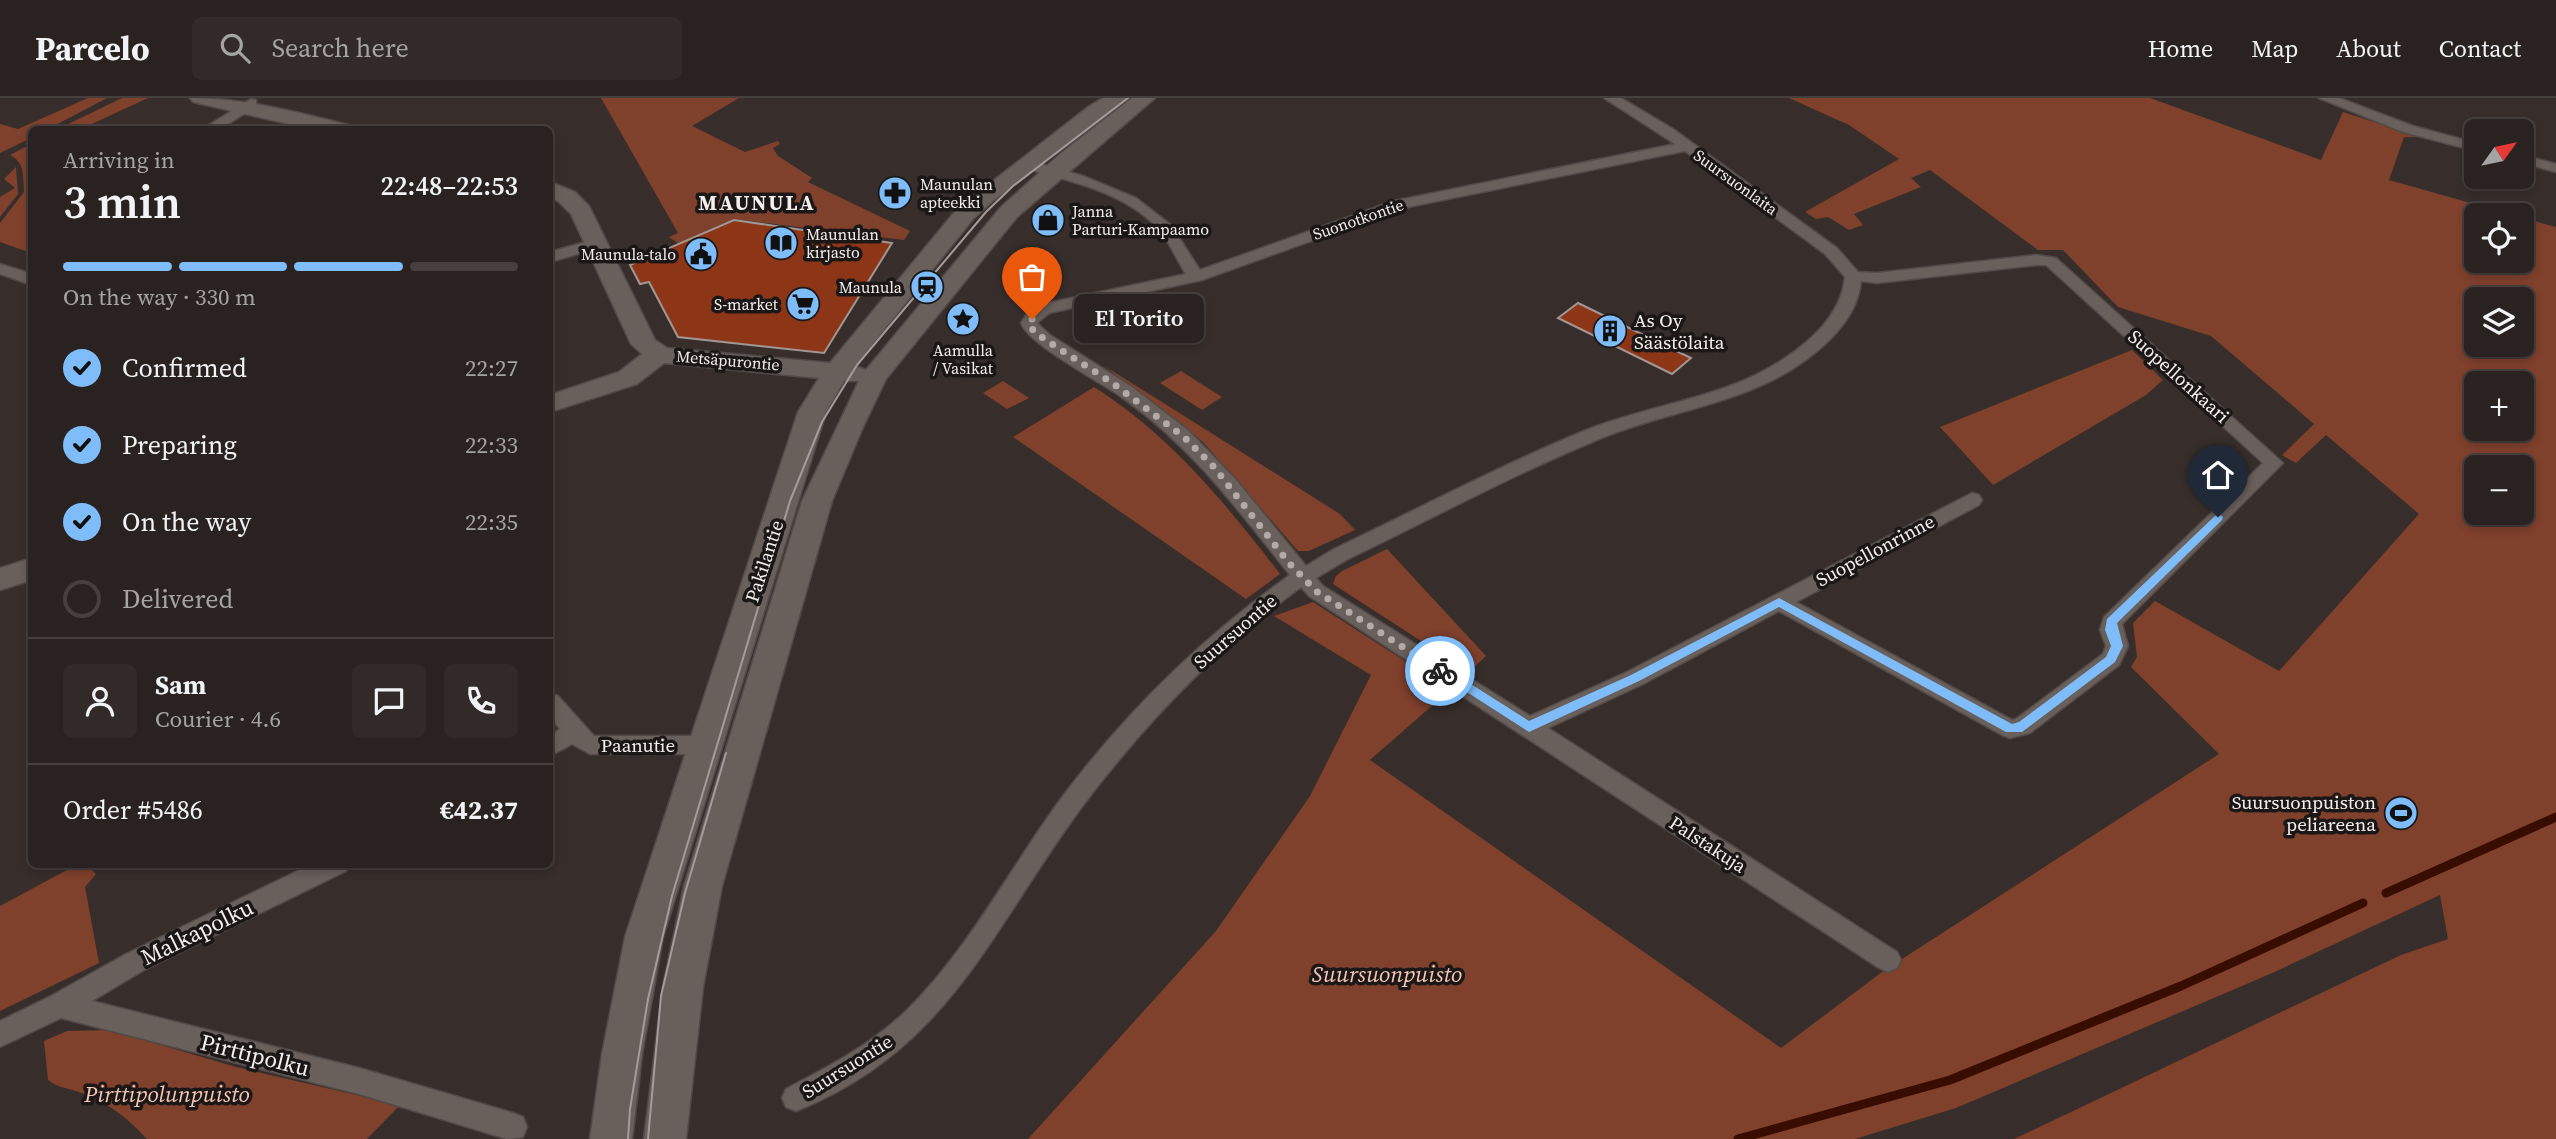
<!DOCTYPE html>
<meta charset="utf-8">
<style>
body{margin:0;font-family:"Source Serif 4",serif;background:#312a29;color:#f1f3f6;height:100vh;display:flex;flex-direction:column;font-size:26px;white-space:nowrap}
*{box-sizing:border-box;margin:0}
p{font-size:23px;color:#a5a4a5}
.icon{flex:none;width:38px;height:38px;fill:none;stroke:currentColor;stroke-width:2;stroke-linecap:round;stroke-linejoin:round}
.map{position:relative;flex:1;overflow:hidden}
.sheet{position:absolute;left:28px;top:28px;width:525px;height:742px;display:flex;flex-direction:column;background:#292220;border-radius:10px;box-shadow:0 4px 10px #0003,0 0 0 2px #453f3e}
.sheet>*{flex:none}
.needle{width:46px;rotate:57deg}
.fabs{position:absolute;left:2464px;top:21px;display:grid;gap:14px}
.fabs a{display:grid;place-items:center;width:70px;height:70px;border-radius:10px;background:#292220;box-shadow:0 4px 10px #0003,0 0 0 2px #453f3e;font-size:35px}
.pin{position:absolute;display:grid;place-items:center;width:60px;height:60px;color:#fff;margin:-72px -30px;border-radius:50% 50% 50% 0;rotate:-45deg;box-shadow:0 0 7px #0007}
.pin .icon{rotate:45deg}
.courier{position:absolute;display:grid;place-items:center;width:70px;height:70px;margin:-35px;border:5px solid #7fbdfa;border-radius:50%;background:#fff;color:#222;box-shadow:0 2px 9px #0007}
.bubble{position:absolute;height:49px;border-radius:10px;background:#292220;box-shadow:0 4px 10px #0003,0 0 0 2px #453f3e;font-size:23px;font-weight:600;line-height:49px;text-align:center}
.summary em{font-style:normal;font-weight:600}
.summary div{display:flex;flex-direction:column-reverse}
.summary{display:flex;align-items:center;justify-content:space-between;height:119px;padding:0 35px}
h1{font-size:46px;font-weight:600;line-height:52px}
.bar{display:grid;grid-template-columns:repeat(4,1fr);gap:10px 7px;align-content:center;height:84px;padding:0 35px}
.bar i{height:9px;border-radius:5px;background:#453f3e}
.bar .current{background:#7fbdfa}
.bar p{grid-column:span 4}
.line{display:flex;align-items:center;gap:18px;padding:0 35px;border-top:2px solid #453f3e}
.line div{flex:1}
.round{display:grid;place-items:center;flex:none;width:74px;height:74px;border-radius:10px;background:#312a29}
ol{padding:0 35px;list-style:none}
li{display:flex;align-items:center;gap:21px;height:77px}
li p{margin-inline-start:auto}
li .icon{padding:7px;border-radius:50%;background:#7fbdfa;color:#111;stroke-width:4}
li:last-child{color:#a5a4a5}
li i{width:38px;height:38px;border:4px solid #453f3e;border-radius:50%}
header{display:flex;align-items:center;gap:42px;box-sizing:border-box;height:98px;padding:0 35px;background:#292220;border-bottom:2px solid #453f3e}
header strong{font-size:33px}
nav{display:flex;gap:38px;margin-inline-start:auto;font-size:24px}
.search{width:490px;height:63px;background:#312a29;display:flex;align-items:center;gap:18px;box-sizing:border-box;padding:0 24px;border-radius:10px;color:#a5a4a5;font-size:26px}
.map>svg:first-child{display:block}
</style>
<header>
<strong>Parcelo</strong>
<div class="search"><svg class="icon" aria-label="search" viewBox="0 0 24 24"><circle cx="10" cy="10" r="6"/><path d="M15 15l6 6"/></svg>Search here</div>
<nav><a>Home</a><a>Map</a><a>About</a><a>Contact</a></nav>
</header>
<div class="map">
<svg width="2556" height="1041" viewBox="0 0 2556 1041">
<rect width="100%" height="100%" fill="#372e2b"/>
<!-- green -->
<g fill="#7f402c" fill-rule="evenodd">
<path d="M 88,0 L 107,0 L 48,31 L 32,32 L 31,40 L 0,55 L 0,26 L 18,31 Z"/>
<path d="M 122,0 L 148,0 L 81,31 L 58,31 Z"/>
<path d="M 601,0 L 739,0 L 692,28 L 745,54 L 778,43 L 780,46 L 773,50 L 778,58 L 812,80 L 808,84 L 910,133 L 904,142 L 734,121 L 679,146 L 669,139 L 678,135 Z"/>
<path d="M 1789,0 L 2150,0 L 2321,62 L 2343,14 L 2421,39 L 2404,39 L 2389,82 L 2513,117 L 2476,117 L 2476,163 L 2522,163 L 2522,120 L 2556,129 L 2556,1041 L 2014,1041 L 2401,857 L 2448,841 L 2440,797 L 2270,876 L 1956,1010 L 1855,1041 L 1028,1041 L 1216,833 L 1310,698 L 1371,577 L 1274,518 L 1313,504 L 1450,592 L 1370,662 L 1781,950 L 1882,874 L 2219,656 L 2131,569 L 2137,559 L 2133,525 L 2155,503 L 2279,573 L 2419,416 L 2326,337 L 2296,365 L 2282,357 L 2314,326 L 2211,238 L 2118,209 L 2063,152 L 2038,152 L 1930,72 L 1911,80 L 1921,89 L 1854,116 L 1863,127 L 1849,132 L 1828,119 L 1816,121 L 1805,114 L 1899,61 L 1849,27 ZM 2476,201 L 2522,201 L 2522,247 L 2476,247 ZM 2476,285 L 2522,285 L 2522,331 L 2476,331 ZM 2476,369 L 2522,369 L 2522,415 L 2476,415 Z"/>
<path d="M 31,46 L 31,155 L 0,144 L 0,125 L 24,94 C 23,79 25,64 10,57 Z"/>
<path d="M 16,69 L 18,96 L 0,119 L 0,99 L 15,90 L 4,81 Z"/>
<path d="M 2132,252 L 2163,282 L 2146,297 L 1993,387 L 1940,329 Z"/>
<path d="M 1103,267 L 1340,416 L 1355,432 L 1309,453 L 1298,453 L 1203,344 Z"/>
<path d="M 1181,273 L 1222,299 L 1202,312 L 1160,285 Z"/>
<path d="M 1003,283 L 1029,300 L 1007,311 L 983,295 Z"/>
<path d="M 1094,289 C 1170,337 1226,406 1280,476 L 1246,501 L 1013,339 Z"/>
<path d="M 1387,451 L 1486,558 L 1469,574 L 1333,486 L 1336,478 L 1342,473 Z"/>
<path d="M 78,766 L 86,767 L 96,776 L 85,789 L 99,865 L 0,913 L 0,808 Z"/>
<path d="M 110,932 L 236,969 L 400,1007 L 367,1041 L 147,1041 C 126,1019 108,1004 79,994 C 67,990 59,990 48,982 L 44,943 L 67,933 Z"/>
</g>
<g fill="none" stroke-linecap="round" stroke-linejoin="round">
<!-- stream -->
<g stroke="#390c00" stroke-width="9">
<path d="M 2386,795 L 2556,719"/>
<path d="M 1738,1041 L 1950,982 L 2181,888 L 2363,805"/>
</g>
</g>
<!-- building -->
<g fill="#8c3617" stroke="#a19693" stroke-width="2">
<path d="M 734,122 L 892,145 L 824,255 L 678,239 L 649,184 L 640,186 L 630,167 Z"/>
<path d="M 1578,205 L 1662,246 L 1691,260 L 1672,276 L 1558,220 Z"/>
</g>
<g fill="none" stroke-linecap="round" stroke-linejoin="round">
<defs>
<g id="street">
<path d="M 1604,0 L 1621,0 L 1673,31 L 1837,150 L 1858,174 L 1877,175 L 2036,157 L 2056,160 L 2283,365 L 2122,526 L 2128,548 L 2119,567 L 2030,635 L 2010,640 L 2002,637 L 1779,513 L 1643,586 L 1548,630 L 1897,854 L 1901,862 L 1897,870 L 1888,874 L 1879,870 L 1309,498 L 1301,489 C 1217,550 1147,623 1084,706 C 992,829 951,951 796,1013 L 786,1009 L 782,1000 L 786,991 C 828,969 872,946 906,913 C 971,849 1012,766 1066,694 C 1130,610 1204,538 1290,477 C 1237,411 1193,350 1123,300 C 1101,284 1029,247 1021,225 L 1029,212 L 1038,207 L 1186,176 C 1177,163 1171,147 1161,134 C 1128,94 1068,83 1021,69 L 1019,66 L 1021,63 L 1031,63 L 1083,78 L 1136,100 L 1171,127 L 1200,172 L 1394,103 L 1675,46 ZM 1685,53 L 1825,156 L 1845,179 C 1841,218 1810,244 1779,264 C 1721,301 1647,307 1584,333 C 1501,367 1416,412 1334,451 L 1306,468 L 1237,383 L 1189,333 L 1132,289 L 1050,237 L 1037,225 L 1049,215 L 1202,182 L 1403,110 ZM 2036,167 L 2046,167 L 2263,365 L 2104,519 L 2100,532 L 2106,548 L 2103,556 L 2016,621 L 2012,622 L 1796,504 L 1979,407 L 1982,402 L 1979,397 L 1972,395 L 1627,574 L 1530,618 L 1323,488 L 1316,480 L 1348,461 C 1431,421 1512,377 1597,342 C 1660,315 1732,308 1791,272 C 1821,253 1858,222 1861,183 L 1877,185 Z"/>
<path d="M 2319,0 L 2339,0 L 2413,28 L 2476,45 L 2476,53 L 2403,34 Z"/>
<path d="M 251,1 L 256,2 L 256,8 L 219,32 L 201,32 Z"/>
<path d="M 2522,57 L 2556,66 L 2556,74 L 2522,65 Z"/>
<path d="M 596,141 L 602,143 L 604,146 L 602,149 L 550,164 L 550,154 Z"/>
<path d="M 0,166 L 32,176 L 32,187 L 0,176 Z"/>
<path d="M 550,595 L 558,598 L 594,638 L 704,638 L 712,641 L 715,647 L 712,653 L 704,656 L 590,656 L 572,646 L 550,658 L 550,638 L 560,631 L 550,619 Z"/>
<path d="M 312,766 L 349,766 L 346,773 L 144,872 L 92,903 L 359,970 L 513,1015 L 523,1019 L 527,1029 L 523,1039 L 507,1041 L 359,996 L 61,920 L 0,949 L 0,923 L 51,898 L 126,856 Z"/>
</g>
<g id="secondary">
<path d="M 190,0 C 244,0 296,14 349,27 L 351,32 L 315,32 L 193,4 Z"/>
<path d="M 1103,0 L 1128,0 L 994,102 L 973,121 L 855,268 L 866,272 L 1001,109 L 1059,57 L 1132,0 L 1155,0 L 1017,119 L 886,281 L 863,329 L 832,403 L 722,788 L 703,889 L 686,1041 L 644,1041 L 663,889 L 684,788 L 802,403 L 859,283 L 844,283 L 826,314 L 663,839 L 642,956 L 632,1041 L 590,1041 L 602,956 L 625,839 L 798,314 L 819,280 L 664,265 L 637,286 L 550,314 L 550,297 L 619,274 L 642,256 L 631,246 L 571,116 L 559,104 L 550,99 L 550,84 L 575,94 L 589,108 L 655,242 L 667,250 L 830,265 L 957,111 L 1088,9 Z"/>
<path d="M 32,460 L 32,482 L 0,492 L 0,470 Z"/>
</g>
</defs>
<!-- street casing -->
<use href="#street" stroke="#514a48" stroke-width="3"/>
<!-- secondary casing -->
<use href="#secondary" stroke="#514a48" stroke-width="3"/>
<!-- street -->
<use href="#street" fill="#695f5b" fill-rule="evenodd"/>
<!-- secondary -->
<use href="#secondary" fill="#695f5b" fill-rule="evenodd"/>
<!-- tram -->
<g stroke="#a39c9a" stroke-width="2">
<path d="M 628,1041 L 630,1011 L 648,901 L 672,798 L 790,403 L 822,324 L 857,267 L 986,114 L 1013,88 L 1128,0"/>
<path d="M 648,1041 L 661,898 L 685,795 L 726,655"/>
</g>
</g>
<!-- route -->
<path fill="#7fbdfa" d="M 2218,415 L 2223,419 L 2222,422 L 2117,525 L 2123,548 L 2115,564 L 2022,634 L 2006,634 L 1779,509 L 1639,583 L 1529,634 L 1434,573 L 1436,569 L 1444,569 L 1529,623 L 1631,577 L 1779,500 L 2012,626 L 2019,624 L 2106,559 L 2111,548 L 2105,532 L 2107,521 Z"/>
<g fill="none" stroke-linecap="round" stroke-linejoin="round">
<!-- done -->
<path stroke="#b2aba8" stroke-width="7" stroke-dasharray="0 12.6" d="M 1032,221 L 1029,225 L 1031,230 L 1044,241 L 1111,284 L 1184,339 L 1214,369 L 1289,465 L 1316,493 L 1440,573"/>
</g>
<!-- icons -->
<defs>
<symbol id="pharmacy-disc" viewBox="-11 -11 22 22"><circle r="9.5" fill="#7fbdfa" stroke="#1b1716"/><path d="M-2-6h4v4h4v4h-4v4h-4v-4h-4v-4h4Z" fill="#111"/></symbol>
<symbol id="shop-disc" viewBox="-11 -11 22 22"><circle r="9.5" fill="#7fbdfa" stroke="#1b1716"/><path d="M-5-2.5h2.3a2.7 3.5 0 0 1 5.4 0H5L5.5 6h-11ZM-1.5-2.5h3a1.5 2.3 0 0 0-3 0Z" fill="#111"/></symbol>
<symbol id="library-disc" viewBox="-11 -11 22 22"><circle r="9.5" fill="#7fbdfa" stroke="#1b1716"/><path d="M-6-4Q-3-5.5-.7-3.5V5Q-3 3-6 4ZM6-4Q3-5.5 .7-3.5V5Q3 3 6 4Z" fill="#111"/></symbol>
<symbol id="civic-disc" viewBox="-11 -11 22 22"><circle r="9.5" fill="#7fbdfa" stroke="#1b1716"/><path d="M-.6-6.5H3V-4.5H.6V-3L4-1V1h2V6H-6V1h2V-1L-.6-3ZM-1.2 2.5V6h2.4V2.5Z" fill="#111"/></symbol>
<symbol id="station-disc" viewBox="-11 -11 22 22"><circle r="9.5" fill="#7fbdfa" stroke="#1b1716"/><path d="M-3-6H3Q5-6 5-4V2Q5 4 3 4L4.5 6H3L1.5 4h-3L-3 6H-4.5L-3 4Q-5 4-5 2V-4Q-5-6-3-6ZM-3.5-4v3h7v-3ZM-3.5 1v1.5H-2V1ZM2 1v1.5H3.5V1Z" fill="#111"/></symbol>
<symbol id="supermarket-disc" viewBox="-11 -11 22 22"><circle r="9.5" fill="#7fbdfa" stroke="#1b1716"/><path d="M-6-5.5h2.5l.6 2H6L4.5 2H-2.5L-4.4-4H-6ZM-1.5 3.2a1.3 1.3 0 1 0 .1 0ZM3 3.2a1.3 1.3 0 1 0 .1 0Z" fill="#111"/></symbol>
<symbol id="sight-disc" viewBox="-11 -11 22 22"><circle r="9.5" fill="#7fbdfa" stroke="#1b1716"/><path d="M0-6L1.8-2.2L6-1.7L2.9 1.2L3.7 5.4L0 3.3L-3.7 5.4L-2.9 1.2L-6-1.7L-1.8-2.2Z" fill="#111"/></symbol>
<symbol id="building-disc" viewBox="-11 -11 22 22"><circle r="9.5" fill="#7fbdfa" stroke="#1b1716"/><path d="M-4-6H4V6H1V3H-1V6H-4ZM-2.5-4.3h1.7v1.8h-1.7ZM.8-4.3h1.7v1.8H.8ZM-2.5-1h1.7V.8h-1.7ZM.8-1h1.7V.8H.8Z" fill="#111"/></symbol>
<symbol id="stadium-disc" viewBox="-11 -11 22 22"><circle r="9.5" fill="#7fbdfa" stroke="#1b1716"/><path d="M0-5a6.5 5 0 1 0 0 10a6.5 5 0 1 0 0-10ZM-3.5-1.8h7v3.6h-7Z" fill="#111"/></symbol>
</defs>
<g fill-rule="evenodd">
<use href="#pharmacy-disc" x="876" y="76" width="38" height="38"/>
<use href="#shop-disc" x="1029" y="103" width="38" height="38"/>
<use href="#library-disc" x="762" y="126" width="38" height="38"/>
<use href="#civic-disc" x="682" y="137" width="38" height="38"/>
<use href="#station-disc" x="908" y="170" width="38" height="38"/>
<use href="#supermarket-disc" x="784" y="187" width="38" height="38"/>
<use href="#sight-disc" x="944" y="202" width="38" height="38"/>
<use href="#building-disc" x="1591" y="214" width="38" height="38"/>
<use href="#stadium-disc" x="2382" y="696" width="38" height="38"/>
</g>
<g text-anchor="middle" dominant-baseline="central" stroke-width="7" stroke-linejoin="round" paint-order="stroke">
<!-- far-street labels -->
<g font-size="16" fill="#f4eeec" stroke="#1b1716">
<text transform="translate(1736 84) rotate(36)">Suursuonlaita</text>
<text transform="translate(1358 121) rotate(-19)">Suonotkontie</text>
<text transform="translate(728 262) rotate(5)">Metsäpurontie</text>
</g>
<!-- far-poi labels -->
<g font-size="16" fill="#f4eeec" stroke="#1b1716" text-anchor="start">
<text x="920" y="86">Maunulan<tspan x="920" dy="18">apteekki</tspan></text>
<text x="1072" y="113">Janna<tspan x="1072" dy="18">Parturi-Kampaamo</tspan></text>
<text x="806" y="136">Maunulan<tspan x="806" dy="18">kirjasto</tspan></text>
<text x="676" y="156" text-anchor="end">Maunula-talo</text>
<text x="902" y="189" text-anchor="end">Maunula</text>
<text x="778" y="206" text-anchor="end">S-market</text>
<text x="963" y="252" text-anchor="middle">Aamulla<tspan x="963" dy="18">/ Vasikat</tspan></text>
</g>
<!-- poi labels -->
<g font-size="19" fill="#f4eeec" stroke="#1b1716" text-anchor="start">
<text x="1634" y="222">As Oy<tspan x="1634" dy="22">Säästölaita</tspan></text>
<text x="2376" y="704" text-anchor="end">Suursuonpuiston<tspan x="2376" dy="22">peliareena</tspan></text>
</g>
<!-- street labels -->
<g font-size="19" fill="#f4eeec" stroke="#1b1716">
<text transform="translate(2179 278) rotate(42)">Suopellonkaari</text>
<text transform="translate(1875 452) rotate(-28)">Suopellonrinne</text>
<text transform="translate(764 463) rotate(-72)">Pakilantie</text>
<text transform="translate(1235 533) rotate(-41)">Suursuontie</text>
<text x="638" y="647">Paanutie</text>
<text transform="translate(1708 746) rotate(33)">Palstakuja</text>
<text transform="translate(847 968) rotate(-32)">Suursuontie</text>
</g>
<!-- far-district labels -->
<g font-size="21" font-weight="bold" letter-spacing="2" fill="#f4eeec" stroke="#1b1716">
<text x="757" y="104">MAUNULA</text>
</g>
<!-- near-street labels -->
<g font-size="23" fill="#f4eeec" stroke="#1b1716">
<text transform="translate(197 834) rotate(-26)">Malkapolku</text>
<text transform="translate(255 957) rotate(14)">Pirttipolku</text>
</g>
<!-- near-park labels -->
<g font-size="23" font-style="italic" fill="#f7c5b4" stroke="#1b1716">
<text x="1387" y="876">Suursuonpuisto</text>
<text x="167" y="996">Pirttipolunpuisto</text>
</g>
</g>
</svg>
<div class="fabs">
<a><svg class="needle" viewBox="-14 -14 28 28"><path d="M0-13l5 13h-10z" fill="#e53935"/><path d="M0 13l5-13h-10z" fill="#a5a4a5"/></svg></a>
<a><svg class="icon" aria-label="locate" viewBox="0 0 24 24"><circle cx="12" cy="12" r="6"/><path d="M12 2v4M12 18v4M2 12h4M18 12h4"/></svg></a>
<a><svg class="icon" aria-label="layers" viewBox="0 0 24 24"><path d="M12 4l9 5-9 5-9-5zM3 14l9 5 9-5"/></svg></a>
<a>+</a>
<a>−</a>
</div>
<div class="pin" style="left:1032px;top:221px;background:#ea580c"><svg class="icon" aria-label="bag" viewBox="0 0 24 24"><path d="M5 8h14l-1 12H6zM9 8a3 3 0 0 1 6 0"/></svg></div>
<div class="pin" style="left:2218px;top:419px;background:#1f2937"><svg class="icon" aria-label="home" viewBox="0 0 24 24"><path d="M3 11l9-7 9 7M6 9v11h12V9"/></svg></div>
<div class="courier" style="left:1440px;top:573px"><svg class="icon" aria-label="bike" viewBox="0 0 24 24"><circle cx="6" cy="16" r="4"/><circle cx="18" cy="16" r="4"/><path d="M6 16l4-8h5l3 8M10 8l3 8H6M13 5h3"/></svg></div>
<div class="bubble" style="left:1074px;top:196px;width:130px">El Torito</div>
<section class="sheet">
<div class="summary"><div><h1>3 min</h1><p>Arriving in</p></div><em>22:48–22:53</em></div>
<div class="bar"><i class="current"></i><i class="current"></i><i class="current"></i><i></i><p>On the way · 330 m</p></div>
<ol>
<li><svg class="icon" aria-label="check" viewBox="0 0 24 24"><path d="M5 12l5 5 9-10"/></svg>Confirmed<p>22:27</p></li>
<li><svg class="icon" aria-label="check" viewBox="0 0 24 24"><path d="M5 12l5 5 9-10"/></svg>Preparing<p>22:33</p></li>
<li><svg class="icon" aria-label="check" viewBox="0 0 24 24"><path d="M5 12l5 5 9-10"/></svg>On the way<p>22:35</p></li>
<li><i></i>Delivered</li>
</ol>
<div class="line" style="height:126px"><a class="round"><svg class="icon" aria-label="person" viewBox="0 0 24 24"><circle cx="12" cy="8" r="4"/><path d="M4 21q1-7 8-7t8 7"/></svg></a><div><b>Sam</b><p>Courier · 4.6</p></div><a class="round"><svg class="icon" aria-label="chat" viewBox="0 0 24 24"><path d="M4 5h16v11H9l-5 4z"/></svg></a><a class="round"><svg class="icon" aria-label="phone" viewBox="0 0 24 24"><path d="M5 4h4l2 5-3 2q2 4 5 5l2-3 5 2v4C11 20 4 13 5 4z"/></svg></a></div>
<div class="line" style="height:91px"><div>Order #5486</div><b>€42.37</b></div>
</section>
</div>
